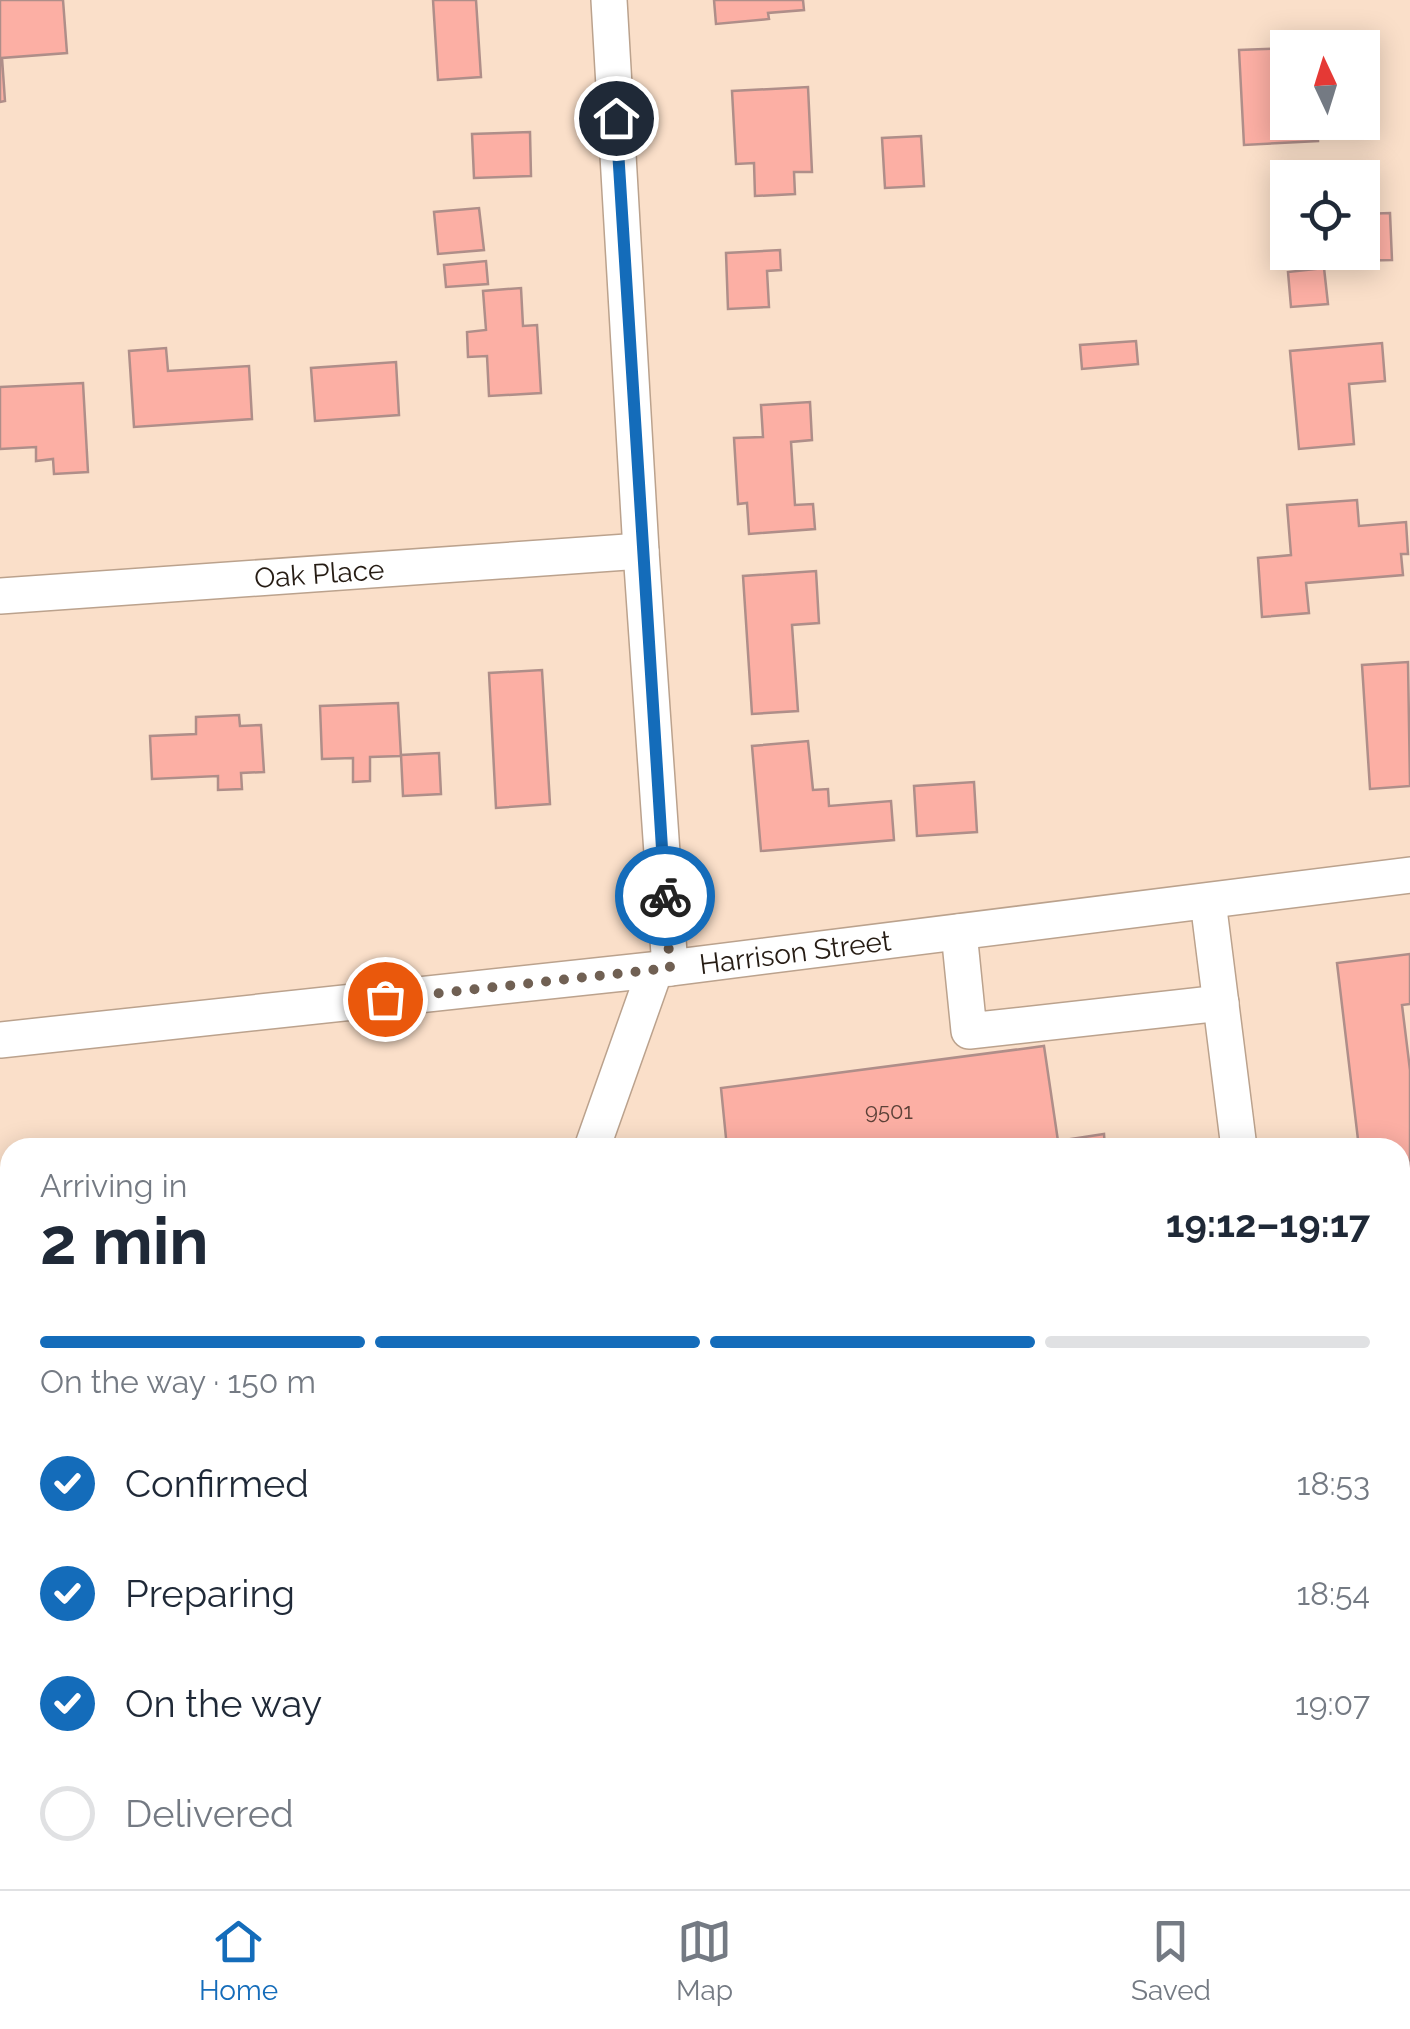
<!DOCTYPE html>
<meta charset="utf-8">
<style>
body{margin:0;font-family:Raleway,sans-serif;background:#f2f2f3;color:#1f2937;height:100vh;display:flex;flex-direction:column;font-size:38px;white-space:nowrap}
*{box-sizing:border-box;margin:0}
p{font-size:32px;color:#747a83}
.icon{flex:none;width:55px;height:55px;fill:none;stroke:currentColor;stroke-width:2;stroke-linecap:round;stroke-linejoin:round}
.map{position:relative;flex:1;overflow:hidden}
.details{position:absolute;left:0px;top:1138px;width:1410px;height:752px;display:flex;flex-direction:column;background:#fff;border-radius:30px 30px 0 0;box-shadow:0 5px 25px #0003}
.details>*{flex:none}
.needle{width:65px;rotate:356deg}
.tools{position:absolute;left:1270px;top:30px;display:grid;gap:20px}
.tools a{display:grid;place-items:center;width:110px;height:110px;border-radius:0px;background:#fff;box-shadow:0 5px 25px #0003;font-size:50px}
.pin{position:absolute;display:grid;place-items:center;width:85px;height:85px;color:#fff;margin:-42px;border:5px solid #fff;border-radius:50%;box-shadow:0 2px 10px #0007}
.courier{position:absolute;display:grid;place-items:center;width:100px;height:100px;margin:-50px;border:8px solid #146cba;border-radius:50%;background:#fff;color:#222;box-shadow:0 2px 12px #0007}
.summary em{font-style:normal;font-weight:700}
.summary div{display:flex;flex-direction:column-reverse}
.summary{display:flex;align-items:center;justify-content:space-between;height:170px;padding:0 40px}
h1{font-size:65px;font-weight:700;line-height:75px}
.bar{display:grid;grid-template-columns:repeat(4,1fr);gap:15px 10px;align-content:center;height:120px;padding:0 40px}
.bar i{height:12px;border-radius:8px;background:#e0e1e3}
.bar .active{background:#146cba}
.bar p{grid-column:span 4}
ol{padding:0 40px;list-style:none}
li{display:flex;align-items:center;gap:30px;height:110px}
li p{margin-inline-start:auto}
li .icon{padding:10px;border-radius:50%;background:#146cba;color:#fff;stroke-width:4}
li:last-child{color:#747a83}
li i{width:55px;height:55px;border:5px solid #e0e1e3;border-radius:50%}
.dock{display:flex;justify-content:space-around;align-items:center;height:140px;border-top:2px solid #e0e1e3;background:#fff;font-size:28px;color:#747a83}
.dock a{display:grid;justify-items:center;gap:5px}
.dock .active{color:#146cba}
.map>svg:first-child{display:block}
</style>
<div class="map">
<svg width="1410" height="1889" viewBox="0 0 1410 1889">
<rect width="100%" height="100%" fill="#fadfc9"/>
<!-- water -->
<path fill="#a4cc7a" d="M 249,1880 L 346,1880 L 354,1889 L 105,1889 Z"/>
<!-- building -->
<g fill="#fcafa4" stroke="#af8e89" stroke-width="2.5">
<path d="M 0,0 L 63,0 L 67,53 L 2,58 L 5,101 L 0,102 Z"/>
<path d="M 433,0 L 476,0 L 481,77 L 438,80 Z"/>
<path d="M 714,0 L 803,0 L 804,10 L 768,13 L 769,19 L 716,24 Z"/>
<path d="M 1288,48 L 1288,122 L 1317,122 L 1318,141 L 1244,145 L 1239,50 Z"/>
<path d="M 808,87 L 812,172 L 794,172 L 795,194 L 755,196 L 754,163 L 736,164 L 732,91 Z"/>
<path d="M 530,132 L 531,176 L 474,178 L 472,134 Z"/>
<path d="M 921,136 L 924,186 L 885,188 L 882,138 Z"/>
<path d="M 479,208 L 484,250 L 438,254 L 434,212 Z"/>
<path d="M 1390,213 L 1392,260 L 1350,261 L 1349,252 L 1362,252 L 1362,214 Z"/>
<path d="M 780,250 L 781,270 L 767,271 L 769,307 L 728,309 L 726,253 Z"/>
<path d="M 486,261 L 488,284 L 446,287 L 444,265 Z"/>
<path d="M 1324,268 L 1328,304 L 1291,307 L 1288,272 Z"/>
<path d="M 521,288 L 523,326 L 537,325 L 541,393 L 489,396 L 487,356 L 468,357 L 467,332 L 486,330 L 483,291 Z"/>
<path d="M 1136,341 L 1138,364 L 1082,369 L 1080,345 Z"/>
<path d="M 1382,343 L 1385,381 L 1349,384 L 1354,444 L 1299,449 L 1290,351 Z"/>
<path d="M 166,348 L 168,371 L 249,366 L 252,419 L 134,427 L 129,351 Z"/>
<path d="M 396,362 L 399,415 L 315,421 L 311,368 Z"/>
<path d="M 83,383 L 88,472 L 54,474 L 53,459 L 36,461 L 36,447 L 0,449 L 0,387 Z"/>
<path d="M 810,402 L 812,440 L 791,442 L 795,505 L 813,504 L 815,529 L 749,534 L 747,503 L 738,504 L 734,438 L 763,437 L 761,405 Z"/>
<path d="M 1357,500 L 1359,526 L 1406,522 L 1408,554 L 1401,554 L 1403,575 L 1306,583 L 1309,613 L 1262,617 L 1258,558 L 1291,555 L 1287,505 Z"/>
<path d="M 816,571 L 819,623 L 792,625 L 798,711 L 752,714 L 743,576 Z"/>
<path d="M 1408,662 L 1410,786 L 1370,789 L 1362,665 Z"/>
<path d="M 542,670 L 550,804 L 496,808 L 489,673 Z"/>
<path d="M 398,703 L 401,756 L 370,757 L 370,781 L 353,782 L 353,758 L 322,759 L 320,706 Z"/>
<path d="M 239,715 L 240,726 L 261,725 L 264,772 L 241,773 L 242,789 L 218,790 L 218,776 L 152,779 L 150,736 L 196,734 L 196,717 Z"/>
<path d="M 808,741 L 813,790 L 828,789 L 829,806 L 891,801 L 894,840 L 761,851 L 752,746 Z"/>
<path d="M 439,753 L 441,794 L 403,796 L 401,755 Z"/>
<path d="M 974,782 L 977,832 L 917,836 L 914,786 Z"/>
<path d="M 1410,954 L 1410,1004 L 1402,1005 L 1410,1070 L 1410,1167 L 1400,1169 L 1400,1148 L 1359,1148 L 1337,963 Z"/>
<path d="M 1044,1046 L 1058,1141 L 1104,1134 L 1105,1148 L 727,1148 L 721,1088 Z"/>
<path d="M 10,1384 L 10,1713 L 0,1714 L 0,1385 Z"/>
<path d="M 435,1880 L 472,1880 L 473,1889 L 436,1889 Z"/>
<path d="M 811,1880 L 1047,1880 L 1048,1889 L 812,1889 Z"/>
</g>
<g fill="none" stroke-linecap="round" stroke-linejoin="round">
<defs>
<g id="minor">
<path d="M 609,0 L 641,551 L 670,968"/>
<path id="s1" d="M 0,596 L 641,551"/>
<path d="M 1208,901 L 1239,1148"/>
<path d="M 959,932 L 969,1031 L 1221,1003"/>
<path id="s2" d="M 0,1040 L 670,968 L 1410,875"/>
<path d="M 592,1148 L 655,970"/>
<path d="M 0,1255 L 10,1262"/>
<path d="M 0,1813 L 10,1812"/>
<path d="M 597,1880 L 598,1889"/>
<path d="M 711,1880 L 713,1889"/>
<path d="M 1287,1889 L 1332,1883 L 1331,1880"/>
</g>
</defs>
<!-- minor casing -->
<use href="#minor" stroke="#bba28d" stroke-width="38"/>
<!-- minor -->
<use href="#minor" stroke="#fff" stroke-width="35"/>
</g>
<g fill="none" stroke-linecap="round" stroke-linejoin="round">
<!-- done -->
<path stroke="#706053" stroke-width="10" stroke-dasharray="0 18" d="M 385,999 L 670,968 L 665,896"/>
<!-- route -->
<path stroke="#146cba" stroke-width="12" d="M 616,118 L 665,896"/>
</g>
<g text-anchor="middle" dominant-baseline="central" stroke-width="8" stroke-linejoin="round" paint-order="stroke">
<!-- number labels -->
<g font-size="22" fill="#5c4138">
<text x="889" y="1111">9501</text>
</g>
<!-- street labels -->
<g font-size="28" fill="#261c14" stroke="#fadfc9">
<text stroke="none"><textPath href="#s1" startOffset="320">Oak Place</textPath></text>
<text stroke="none"><textPath href="#s2" startOffset="800">Harrison Street</textPath></text>
</g>
</g>
</svg>
<div class="tools">
<a><svg class="needle" viewBox="-14 -14 28 28"><path d="M0-13l5 13h-10z" fill="#e53935"/><path d="M0 13l5-13h-10z" fill="#747a83"/></svg></a>
<a><svg class="icon" aria-label="locate" viewBox="0 0 24 24"><circle cx="12" cy="12" r="6"/><path d="M12 2v4M12 18v4M2 12h4M18 12h4"/></svg></a>
</div>
<div class="pin" style="left:385px;top:999px;background:#ea580c"><svg class="icon" aria-label="bag" viewBox="0 0 24 24"><path d="M5 8h14l-1 12H6zM9 8a3 3 0 0 1 6 0"/></svg></div>
<div class="pin" style="left:616px;top:118px;background:#1f2937"><svg class="icon" aria-label="home" viewBox="0 0 24 24"><path d="M3 11l9-7 9 7M6 9v11h12V9"/></svg></div>
<div class="courier" style="left:665px;top:896px"><svg class="icon" aria-label="bike" viewBox="0 0 24 24"><circle cx="6" cy="16" r="4"/><circle cx="18" cy="16" r="4"/><path d="M6 16l4-8h5l3 8M10 8l3 8H6M13 5h3"/></svg></div>
<section class="details">
<div class="summary"><div><h1>2 min</h1><p>Arriving in</p></div><em>19:12–19:17</em></div>
<div class="bar"><i class="active"></i><i class="active"></i><i class="active"></i><i></i><p>On the way · 150 m</p></div>
<ol>
<li><svg class="icon" aria-label="check" viewBox="0 0 24 24"><path d="M5 12l5 5 9-10"/></svg>Confirmed<p>18:53</p></li>
<li><svg class="icon" aria-label="check" viewBox="0 0 24 24"><path d="M5 12l5 5 9-10"/></svg>Preparing<p>18:54</p></li>
<li><svg class="icon" aria-label="check" viewBox="0 0 24 24"><path d="M5 12l5 5 9-10"/></svg>On the way<p>19:07</p></li>
<li><i></i>Delivered</li>
</ol>
</section>
</div>
<nav class="dock">
<a class="active"><svg class="icon" aria-label="home" viewBox="0 0 24 24"><path d="M3 11l9-7 9 7M6 9v11h12V9"/></svg>Home</a>
<a><svg class="icon" aria-label="map" viewBox="0 0 24 24"><path d="M3 6l6-2 6 2 6-2v14l-6 2-6-2-6 2zM9 4v14M15 6v14"/></svg>Map</a>
<a><svg class="icon" aria-label="saved" viewBox="0 0 24 24"><path d="M7 4h10v16l-5-4-5 4z"/></svg>Saved</a>
</nav>
